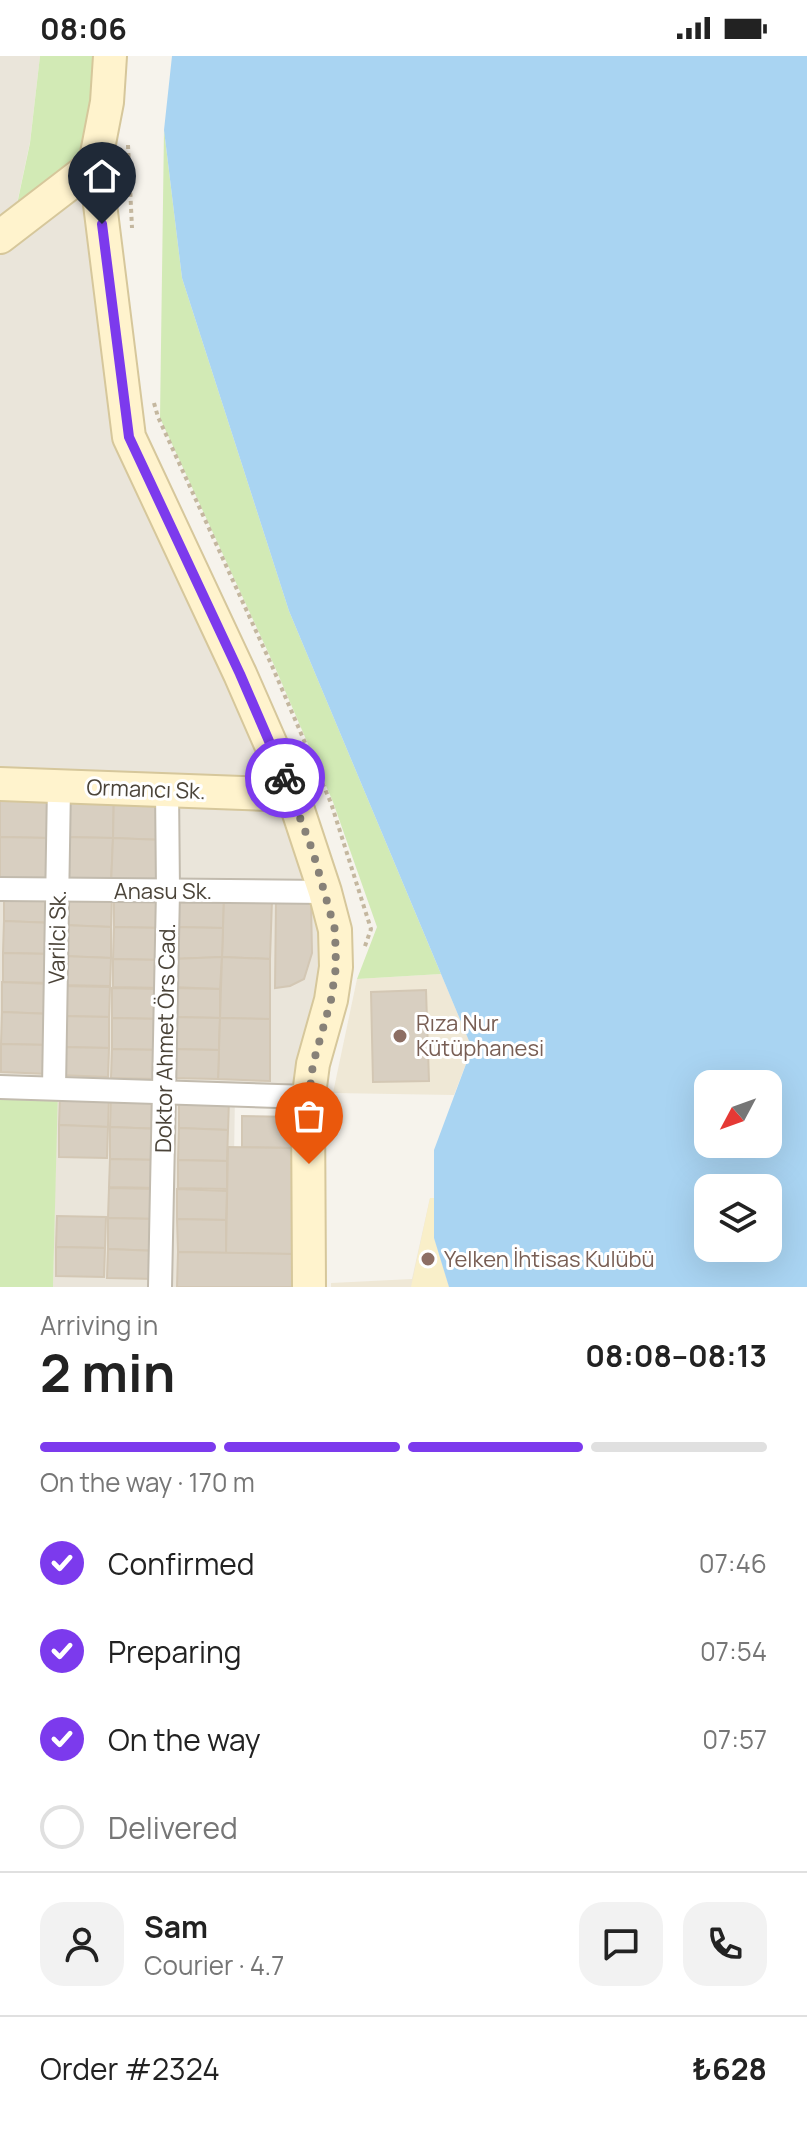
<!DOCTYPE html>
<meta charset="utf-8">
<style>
body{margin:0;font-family:Manrope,sans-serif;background:#f2f2f2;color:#222;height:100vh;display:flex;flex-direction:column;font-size:30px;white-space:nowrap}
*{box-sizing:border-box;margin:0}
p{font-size:26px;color:#767676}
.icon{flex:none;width:44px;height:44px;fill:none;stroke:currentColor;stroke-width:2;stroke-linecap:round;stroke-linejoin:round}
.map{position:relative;height:1231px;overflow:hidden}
.side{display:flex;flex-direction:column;background:#fff;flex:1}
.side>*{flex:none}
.needle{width:52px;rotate:229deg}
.buttons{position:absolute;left:694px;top:1014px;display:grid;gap:16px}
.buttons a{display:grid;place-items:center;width:88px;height:88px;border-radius:16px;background:#fff;box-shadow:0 8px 32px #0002;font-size:40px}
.pin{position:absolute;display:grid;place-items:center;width:68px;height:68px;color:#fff;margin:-82px -34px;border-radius:50% 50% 50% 0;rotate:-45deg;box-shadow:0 0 8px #0007}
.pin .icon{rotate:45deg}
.courier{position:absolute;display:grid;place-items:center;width:80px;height:80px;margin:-40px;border:6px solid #7c3aed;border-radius:50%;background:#fff;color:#222;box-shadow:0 2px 10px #0007}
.summary em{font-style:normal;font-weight:700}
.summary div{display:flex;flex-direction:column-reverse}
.summary{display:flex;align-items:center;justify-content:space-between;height:136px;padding:0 40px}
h1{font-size:52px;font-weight:700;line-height:60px}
.bar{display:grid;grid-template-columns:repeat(4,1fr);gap:12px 8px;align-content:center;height:96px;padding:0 40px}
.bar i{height:10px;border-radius:6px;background:#e0e0e0}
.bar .active{background:#7c3aed}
.bar p{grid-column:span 4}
.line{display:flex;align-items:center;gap:20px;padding:0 40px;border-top:2px solid #e0e0e0}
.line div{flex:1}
.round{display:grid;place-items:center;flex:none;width:84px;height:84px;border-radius:24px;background:#f2f2f2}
ol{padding:0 40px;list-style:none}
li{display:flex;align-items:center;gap:24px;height:88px}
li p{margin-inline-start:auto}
li .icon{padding:8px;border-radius:50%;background:#7c3aed;color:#fff;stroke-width:4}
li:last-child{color:#767676}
li i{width:44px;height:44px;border:4px solid #e0e0e0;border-radius:50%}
.status{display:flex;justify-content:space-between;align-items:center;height:56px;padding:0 40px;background:#fff;direction:ltr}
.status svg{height:22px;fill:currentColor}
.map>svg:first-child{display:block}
</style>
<div class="status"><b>08:06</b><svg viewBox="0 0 49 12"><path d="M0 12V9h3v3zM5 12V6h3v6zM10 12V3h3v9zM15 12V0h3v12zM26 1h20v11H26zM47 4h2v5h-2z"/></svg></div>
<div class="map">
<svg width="807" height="1231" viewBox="0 0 807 1231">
<rect width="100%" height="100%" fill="#f6f3ec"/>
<!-- residential -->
<path fill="#eae5da" d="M 0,0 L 40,0 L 30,86 L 12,171 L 95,108 L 129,381 L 335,874 L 309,1041 L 235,1038 L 232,1231 L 53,1231 L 57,1033 L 0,1031 Z"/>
<!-- education -->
<g fill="#efe8d6">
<path d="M 441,918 L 472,992 L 454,1039 L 333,1037 L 357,923 Z"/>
<path d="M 430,1142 L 434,1142 L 434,1182 L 449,1231 L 331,1231 L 331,1227 L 412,1223 Z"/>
</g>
<!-- green -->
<g fill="#d2eab5">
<path d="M 40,0 L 110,0 L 95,108 L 12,172 L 30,87 Z"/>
<path d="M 164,74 L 182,222 L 289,555 L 441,918 L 357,923 L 377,871 L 333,746 L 274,609 L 160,362 Z"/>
<path d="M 0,1031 L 58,1032 L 53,1231 L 0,1231 Z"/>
</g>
<!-- sand -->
<path fill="#f9efc9" d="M 430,1142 L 434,1142 L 434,1182 L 449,1231 L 411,1231 Z"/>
<!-- water -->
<path fill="#a9d4f2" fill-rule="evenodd" d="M 172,0 L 807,0 L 807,1231 L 449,1231 L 434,1182 L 434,1094 L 472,992 L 289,555 L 182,222 L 164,74 ZM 708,1028 L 768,1028 L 768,1088 L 708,1088 ZM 708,1132 L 768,1132 L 768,1192 L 708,1192 Z"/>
<!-- building -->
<g fill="#d8cfc1" stroke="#d3c7b4" stroke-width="2">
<path d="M 63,734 L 114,736 L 113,782 L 62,781 Z"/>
<path d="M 0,735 L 49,736 L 48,782 L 0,781 Z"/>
<path d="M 114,736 L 164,737 L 162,784 L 113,782 Z"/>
<path d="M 0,781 L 48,782 L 47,829 L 0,828 Z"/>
<path d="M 62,781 L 113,782 L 111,829 L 61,828 Z"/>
<path d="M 113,782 L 162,784 L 161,830 L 111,829 Z"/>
<path d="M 4,836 L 54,837 L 53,867 L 4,865 Z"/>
<path d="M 63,839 L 112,841 L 111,871 L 62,869 Z"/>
<path d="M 114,841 L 164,843 L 163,872 L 114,871 Z"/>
<path d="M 174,841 L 224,843 L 223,872 L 173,871 Z"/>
<path d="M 224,843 L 272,844 L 270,903 L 222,901 Z"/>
<path d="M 276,845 L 311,846 L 312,897 L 304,923 L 290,930 L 275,932 Z"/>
<path d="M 4,865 L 53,867 L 52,898 L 3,897 Z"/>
<path d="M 62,869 L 111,871 L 111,902 L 62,900 Z"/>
<path d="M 114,871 L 163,872 L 162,904 L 113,903 Z"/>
<path d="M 173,871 L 223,872 L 222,901 L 173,903 Z"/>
<path d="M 3,897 L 52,898 L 51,927 L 3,926 Z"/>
<path d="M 62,900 L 111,902 L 110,930 L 61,929 Z"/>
<path d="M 222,901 L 220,933 L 172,931 L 173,903 Z"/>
<path d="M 222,901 L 270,903 L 270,963 L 220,962 Z"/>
<path d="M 113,903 L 162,904 L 162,932 L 113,931 Z"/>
<path d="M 2,926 L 52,928 L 51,958 L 2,956 Z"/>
<path d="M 61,930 L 110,931 L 109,961 L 60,960 Z"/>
<path d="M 112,932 L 162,933 L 161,963 L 112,962 Z"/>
<path d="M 172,932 L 220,933 L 220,962 L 172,961 Z"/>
<path d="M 426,934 L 429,1025 L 373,1026 L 371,936 Z"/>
<path d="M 2,956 L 51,958 L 50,989 L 1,988 Z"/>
<path d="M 60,960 L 109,961 L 109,992 L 60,991 Z"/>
<path d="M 172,961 L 220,962 L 219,994 L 171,993 Z"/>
<path d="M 112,962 L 161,963 L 160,994 L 112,993 Z"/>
<path d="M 220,962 L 270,963 L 270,1025 L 218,1023 Z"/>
<path d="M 1,988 L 50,989 L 49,1018 L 1,1016 Z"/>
<path d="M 60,991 L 109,992 L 108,1021 L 59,1019 Z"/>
<path d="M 112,993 L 160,994 L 159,1023 L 111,1022 Z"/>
<path d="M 171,993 L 219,994 L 218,1023 L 170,1022 Z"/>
<path d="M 60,1039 L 109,1041 L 108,1071 L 59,1069 Z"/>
<path d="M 111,1041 L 161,1043 L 160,1073 L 110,1071 Z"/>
<path d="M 179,1042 L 229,1044 L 228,1074 L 179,1072 Z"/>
<path d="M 242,1060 L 294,1061 L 293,1092 L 242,1091 Z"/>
<path d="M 59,1069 L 108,1071 L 107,1102 L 59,1101 Z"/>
<path d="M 110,1071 L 160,1073 L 159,1104 L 110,1103 Z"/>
<path d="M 179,1072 L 228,1074 L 227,1105 L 178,1104 Z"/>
<path d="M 228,1091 L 293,1092 L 292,1198 L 226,1197 Z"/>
<path d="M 110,1103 L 159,1104 L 158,1132 L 109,1131 Z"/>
<path d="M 178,1104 L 227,1105 L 227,1133 L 178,1132 Z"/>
<path d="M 109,1132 L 158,1133 L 157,1163 L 108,1162 Z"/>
<path d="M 177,1133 L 227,1135 L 226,1164 L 177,1163 Z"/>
<path d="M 57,1160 L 106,1161 L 105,1192 L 56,1191 Z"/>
<path d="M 108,1162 L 157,1163 L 157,1195 L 108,1193 Z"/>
<path d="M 177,1163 L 226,1164 L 226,1197 L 178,1196 Z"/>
<path d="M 56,1191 L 105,1192 L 104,1221 L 56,1220 Z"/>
<path d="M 108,1193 L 157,1195 L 156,1223 L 107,1222 Z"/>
<path d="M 178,1196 L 292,1198 L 292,1231 L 177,1231 Z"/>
</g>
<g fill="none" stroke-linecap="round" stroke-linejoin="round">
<defs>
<g id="street">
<path d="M 0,833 L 325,836"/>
<path d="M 0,1031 L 309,1041"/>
<path d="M 54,1032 L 59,730"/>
<path d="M 160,1231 L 168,835 L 167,733"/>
</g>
<g id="secondary">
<path d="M 110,0 L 107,46 L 95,108 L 129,381 L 240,618 L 293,739 L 325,836 L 335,874 L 336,911 L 331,944 L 313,1008 L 308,1046 L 309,1231"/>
<path d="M 0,181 L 95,108"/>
<path d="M 0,728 L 293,739"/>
</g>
</defs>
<!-- street casing -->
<use href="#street" stroke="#c2bbae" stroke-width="26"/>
<!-- secondary casing -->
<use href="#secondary" stroke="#d6c79b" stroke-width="36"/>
<!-- path -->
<g stroke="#c4b79f" stroke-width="4" stroke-dasharray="4 4" stroke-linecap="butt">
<path d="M 128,89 L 132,172"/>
<path d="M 154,347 L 158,361 L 272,610 L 331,747 L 371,873 L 364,893"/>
</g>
<!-- street -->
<use href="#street" stroke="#fff" stroke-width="22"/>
<!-- secondary -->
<use href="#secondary" stroke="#fff3cd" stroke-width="32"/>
</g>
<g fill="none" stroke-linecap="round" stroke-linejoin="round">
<!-- done -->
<path stroke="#878178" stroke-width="8" stroke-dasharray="0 14.4" d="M 285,722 L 313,796 L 335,874 L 336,911 L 331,944 L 313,1008 L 309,1041 L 309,1108"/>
<!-- route -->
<path stroke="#7c3aed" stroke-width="10" d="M 102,168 L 129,381 L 240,618 L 285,722"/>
</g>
<!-- markers -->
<g fill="#8d6e63" stroke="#fff" stroke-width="3">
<circle cx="400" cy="980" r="8"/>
<circle cx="428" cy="1203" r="8"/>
</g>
<g text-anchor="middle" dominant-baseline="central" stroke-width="6" stroke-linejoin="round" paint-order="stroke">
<!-- street labels -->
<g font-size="22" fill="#4b4439" stroke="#fff">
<text transform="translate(146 733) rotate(2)">Ormancı Sk.</text>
<text x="163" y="835">Anasu Sk.</text>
<text transform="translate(57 881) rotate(-89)">Varilci Sk.</text>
<text transform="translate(165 982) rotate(-89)">Doktor Ahmet Örs Cad.</text>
</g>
<!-- education labels -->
<g font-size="22" fill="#785e54" stroke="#fff" text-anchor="start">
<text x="416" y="967">Rıza Nur<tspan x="416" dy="25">Kütüphanesi</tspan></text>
<text x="444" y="1203">Yelken İhtisas Kulübü</text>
</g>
</g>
</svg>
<div class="buttons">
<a><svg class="needle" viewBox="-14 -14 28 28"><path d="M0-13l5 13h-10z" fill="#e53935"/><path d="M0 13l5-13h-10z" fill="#767676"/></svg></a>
<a><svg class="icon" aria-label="layers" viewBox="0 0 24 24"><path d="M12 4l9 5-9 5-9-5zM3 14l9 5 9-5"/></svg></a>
</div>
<div class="pin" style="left:309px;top:1108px;background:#ea580c"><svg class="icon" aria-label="bag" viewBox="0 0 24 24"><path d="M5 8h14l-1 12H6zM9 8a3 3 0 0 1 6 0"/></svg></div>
<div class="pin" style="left:102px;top:168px;background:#1f2937"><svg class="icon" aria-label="home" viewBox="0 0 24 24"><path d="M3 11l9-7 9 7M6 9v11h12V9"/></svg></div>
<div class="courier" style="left:285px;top:722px"><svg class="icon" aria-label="bike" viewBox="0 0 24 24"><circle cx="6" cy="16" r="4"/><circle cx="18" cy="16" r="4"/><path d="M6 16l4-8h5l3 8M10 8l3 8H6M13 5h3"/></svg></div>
</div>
<section class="side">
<div class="summary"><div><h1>2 min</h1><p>Arriving in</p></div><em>08:08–08:13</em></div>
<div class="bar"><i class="active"></i><i class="active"></i><i class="active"></i><i></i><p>On the way · 170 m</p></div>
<ol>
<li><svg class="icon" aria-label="check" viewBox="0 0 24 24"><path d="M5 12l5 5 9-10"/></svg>Confirmed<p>07:46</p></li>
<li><svg class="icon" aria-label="check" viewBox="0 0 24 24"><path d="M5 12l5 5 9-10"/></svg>Preparing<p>07:54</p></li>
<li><svg class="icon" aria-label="check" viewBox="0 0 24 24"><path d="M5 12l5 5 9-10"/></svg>On the way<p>07:57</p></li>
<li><i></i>Delivered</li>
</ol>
<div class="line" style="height:144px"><a class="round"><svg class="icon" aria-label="person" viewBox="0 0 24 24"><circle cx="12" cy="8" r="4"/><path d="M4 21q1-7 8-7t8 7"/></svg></a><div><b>Sam</b><p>Courier · 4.7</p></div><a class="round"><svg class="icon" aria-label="chat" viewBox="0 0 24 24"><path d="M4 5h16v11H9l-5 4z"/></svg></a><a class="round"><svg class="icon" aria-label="phone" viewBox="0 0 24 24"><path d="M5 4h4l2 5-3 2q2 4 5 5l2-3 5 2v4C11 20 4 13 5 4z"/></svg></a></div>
<div class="line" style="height:104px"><div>Order #2324</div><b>₺628</b></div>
</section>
